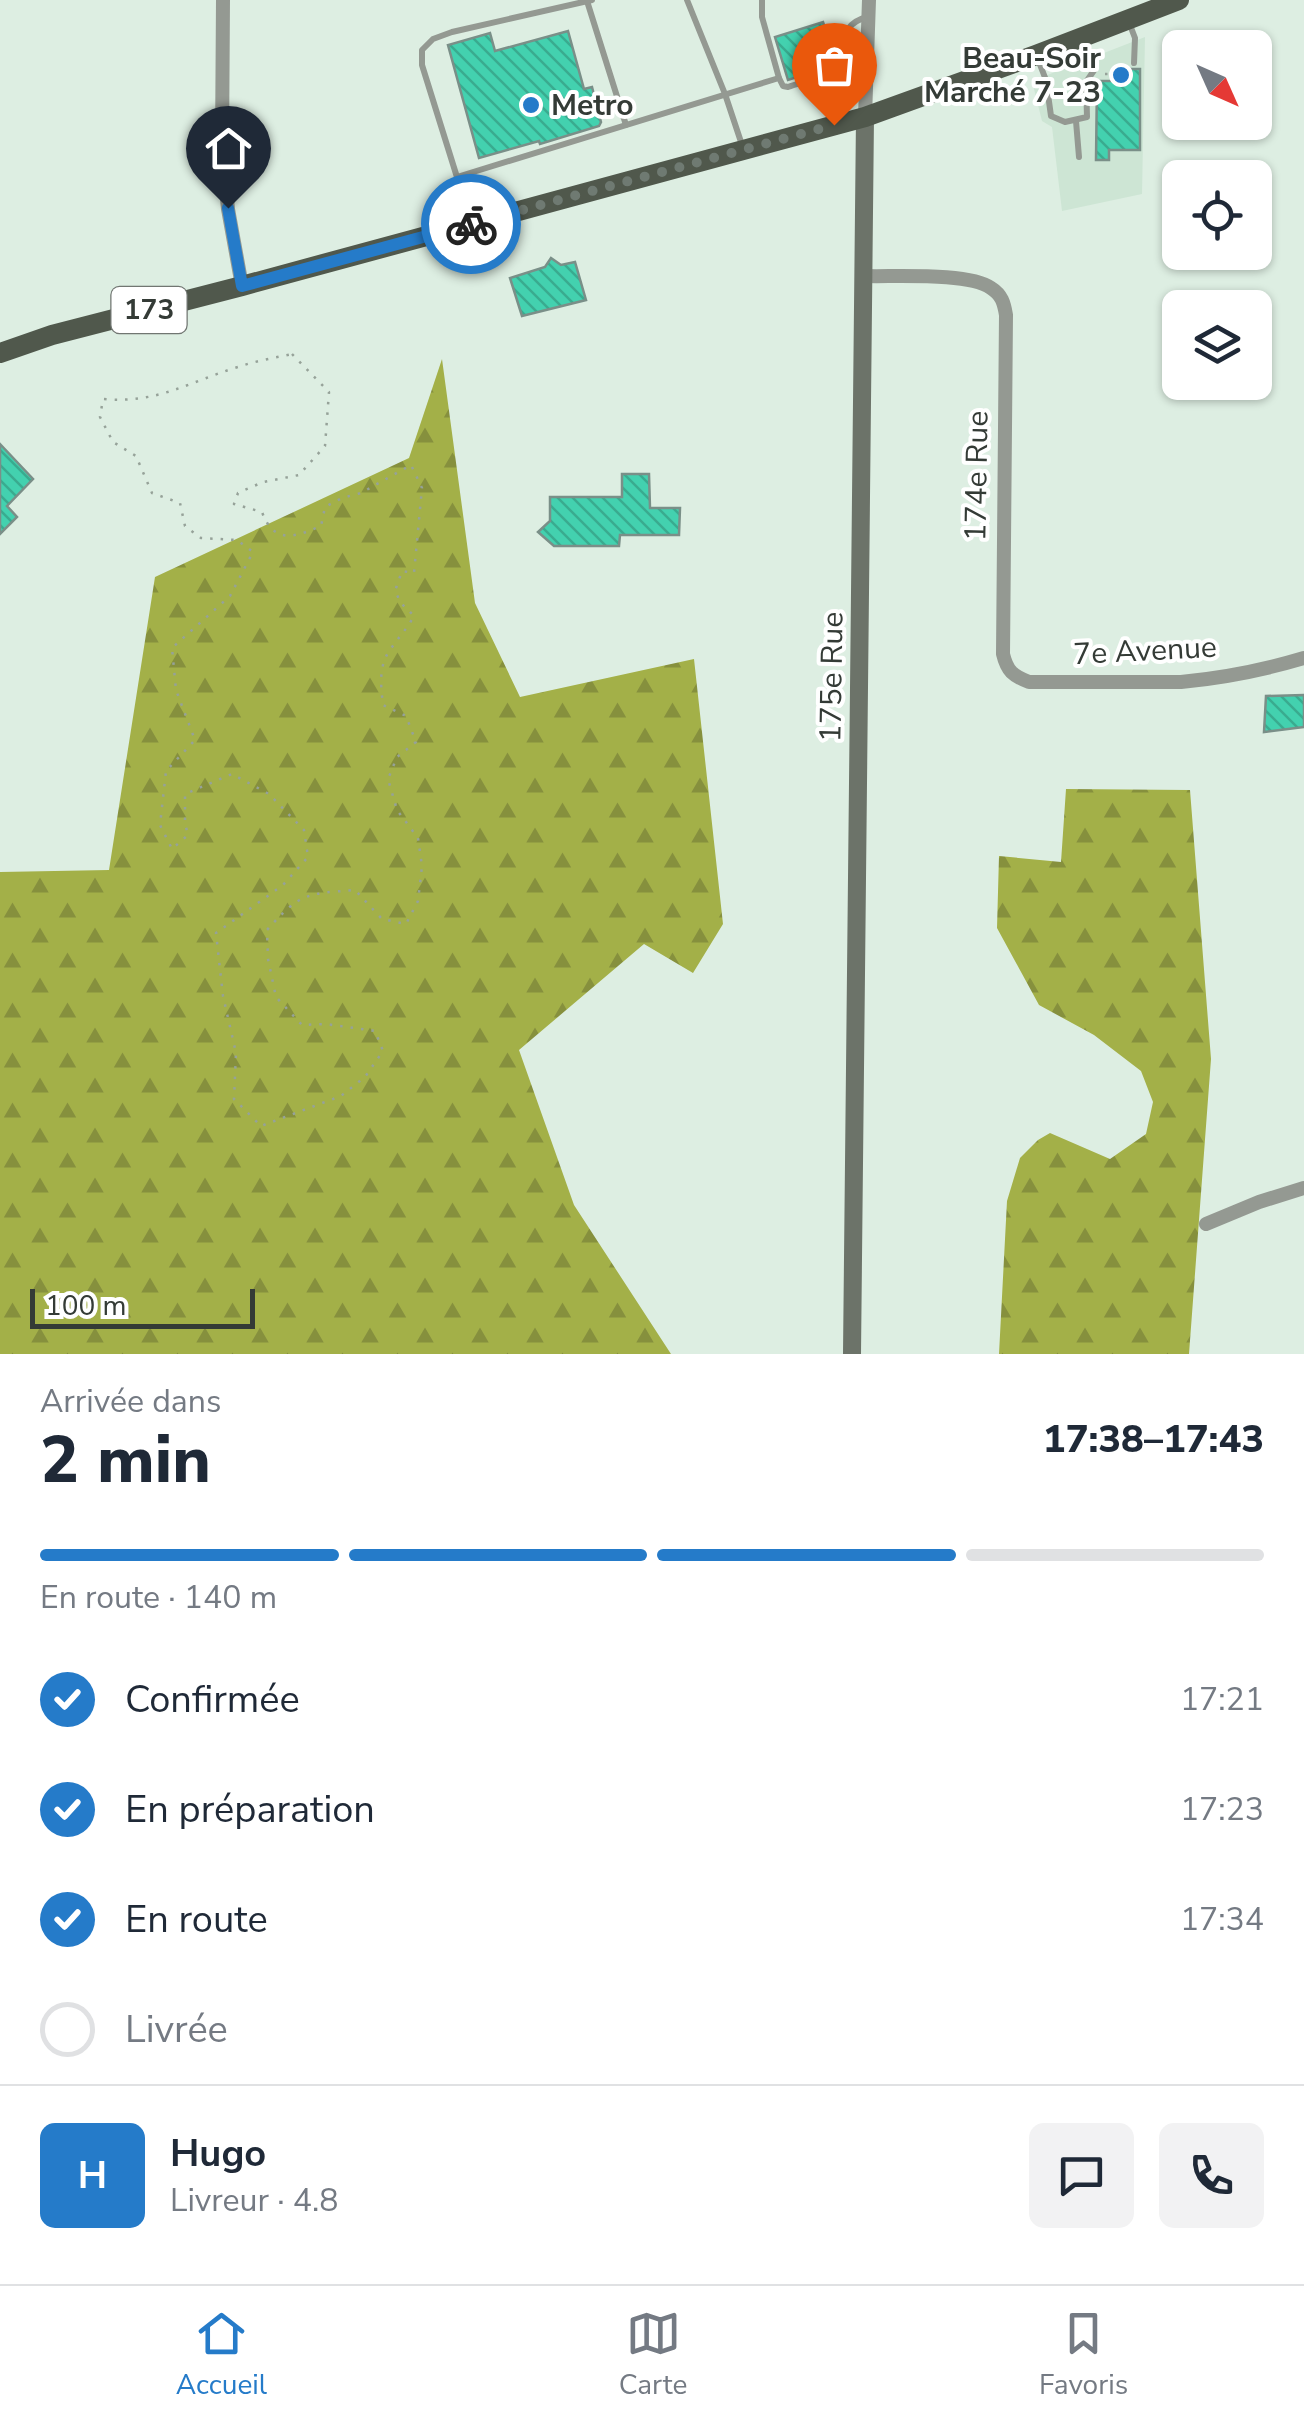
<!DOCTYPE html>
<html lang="fr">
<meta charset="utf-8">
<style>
body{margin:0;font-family:"Nunito Sans",sans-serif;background:#f2f2f3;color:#1f2937;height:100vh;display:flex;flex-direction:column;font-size:38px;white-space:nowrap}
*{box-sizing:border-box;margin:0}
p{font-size:32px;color:#747a83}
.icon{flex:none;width:55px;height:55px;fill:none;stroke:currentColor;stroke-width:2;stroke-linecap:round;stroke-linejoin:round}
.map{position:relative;height:1354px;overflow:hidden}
.side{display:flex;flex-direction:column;background:#fff;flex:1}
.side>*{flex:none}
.needle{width:65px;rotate:135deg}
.controls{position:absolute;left:1162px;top:30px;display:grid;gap:20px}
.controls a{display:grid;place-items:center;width:110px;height:110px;border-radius:15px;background:#fff;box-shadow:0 2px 8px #0004;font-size:50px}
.scale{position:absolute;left:30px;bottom:25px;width:225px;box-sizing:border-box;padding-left:10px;border:5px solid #343b36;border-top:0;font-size:28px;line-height:35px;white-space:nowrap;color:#343b36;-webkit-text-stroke:8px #fff;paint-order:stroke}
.pin{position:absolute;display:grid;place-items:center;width:85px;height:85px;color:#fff;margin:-102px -42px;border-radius:50% 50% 50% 0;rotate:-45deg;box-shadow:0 0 10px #0007}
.pin .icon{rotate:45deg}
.courier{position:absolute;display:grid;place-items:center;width:100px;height:100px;margin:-50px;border:8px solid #257bc9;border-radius:50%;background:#fff;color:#222;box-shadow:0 2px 12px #0007}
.headline em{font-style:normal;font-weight:800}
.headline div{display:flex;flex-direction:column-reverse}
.headline{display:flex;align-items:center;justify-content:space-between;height:170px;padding:0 40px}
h1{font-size:65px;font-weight:800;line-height:75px}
.bar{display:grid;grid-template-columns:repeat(4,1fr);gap:15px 10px;align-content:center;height:120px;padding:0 40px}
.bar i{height:12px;border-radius:8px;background:#e0e1e3}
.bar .active{background:#257bc9}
.bar p{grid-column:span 4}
.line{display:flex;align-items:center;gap:25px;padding:0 40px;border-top:2px solid #e0e1e3}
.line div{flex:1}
.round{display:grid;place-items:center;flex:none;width:105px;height:105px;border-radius:15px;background:#f2f2f3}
ol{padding:0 40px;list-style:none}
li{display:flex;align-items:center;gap:30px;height:110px}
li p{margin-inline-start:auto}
li .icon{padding:10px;border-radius:50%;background:#257bc9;color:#fff;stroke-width:4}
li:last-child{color:#747a83}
li i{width:55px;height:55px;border:5px solid #e0e1e3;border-radius:50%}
.menu{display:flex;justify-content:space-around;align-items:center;height:140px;border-top:2px solid #e0e1e3;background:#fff;font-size:28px;color:#747a83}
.menu a{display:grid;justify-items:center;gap:5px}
.menu .active{color:#257bc9}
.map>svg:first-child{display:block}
</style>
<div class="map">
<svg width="1304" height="1354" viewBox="0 0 1304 1354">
<defs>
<pattern id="forest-firs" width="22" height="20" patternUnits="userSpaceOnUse" patternTransform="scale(2.5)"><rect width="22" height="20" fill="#a3b048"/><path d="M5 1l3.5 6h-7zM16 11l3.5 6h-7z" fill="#86903d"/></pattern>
<pattern id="building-back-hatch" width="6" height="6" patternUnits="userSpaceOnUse" patternTransform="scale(2.5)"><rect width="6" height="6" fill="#43d1af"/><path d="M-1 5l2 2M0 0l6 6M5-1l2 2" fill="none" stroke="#39ab8f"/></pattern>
</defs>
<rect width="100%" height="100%" fill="#ddeee2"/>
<!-- built -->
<path fill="#cde5d4" d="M 1145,37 L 1142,194 L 1062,211 L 1052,127 L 1042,121 L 1032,81 Z"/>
<!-- forest -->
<g fill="url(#forest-firs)">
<path d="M 442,359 L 475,603 L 520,697 L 694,659 L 723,924 L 693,973 L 644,944 L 519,1050 L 574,1205 L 671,1354 L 0,1354 L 0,872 L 109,870 L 155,577 L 409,458 Z"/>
<path d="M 1066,789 L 1190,790 L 1211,1059 L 1189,1354 L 999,1354 L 1007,1201 L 1020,1158 L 1038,1140 L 1050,1133 L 1110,1159 L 1146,1134 L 1153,1102 L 1141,1071 L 1094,1035 L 1039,1005 L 997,928 L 999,856 L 1061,862 Z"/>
</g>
<!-- building -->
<g fill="url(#building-back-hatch)" stroke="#7a8f88" stroke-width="2.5">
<path d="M 823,22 L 835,60 L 822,69 L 788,80 L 775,37 Z"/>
<path d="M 568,31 L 584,89 L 592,87 L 601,122 L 599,126 L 540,144 L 539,141 L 479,158 L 448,45 L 490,33 L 495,51 Z"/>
<path d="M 1114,69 L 1140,69 L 1140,150 L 1109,150 L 1109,160 L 1096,160 L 1097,81 L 1114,81 Z"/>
<path d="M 551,258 L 561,265 L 575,262 L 586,300 L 522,316 L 510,278 L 545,267 Z"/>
<path d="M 0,444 L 33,479 L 7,506 L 17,517 L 0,534 Z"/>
<path d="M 622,474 L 649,474 L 650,508 L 680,508 L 679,535 L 620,535 L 619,546 L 554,546 L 538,532 L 550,521 L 550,497 L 622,497 Z"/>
<path d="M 1304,695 L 1304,727 L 1264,732 L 1266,696 Z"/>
</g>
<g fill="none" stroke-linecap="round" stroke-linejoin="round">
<!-- path -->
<g stroke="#96a299" stroke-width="2.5" stroke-dasharray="2.5 8" stroke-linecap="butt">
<path d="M 1105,74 L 1114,74 L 1114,69 L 1122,68"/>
<path d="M 292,354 L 329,392 L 325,446 L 299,475 L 263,482 L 238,493 L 234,504 L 262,512 C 274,545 295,537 321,526 L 325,507 L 342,498 L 361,493 L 411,465 L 422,488 L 414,573 L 402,571 L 395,591 L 401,603 L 414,616 C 407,629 398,638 390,650 C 378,666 381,687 383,705 L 406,716 L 416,742 L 397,757 L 388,779 L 397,810 L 418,838 L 422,866 L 418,901 L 406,924 L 382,919 L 355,890 C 306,894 301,892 267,930 L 268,959 L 276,997 L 302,1025 L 326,1024 L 375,1031 L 383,1051 L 365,1077 L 341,1096 L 261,1126 L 234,1099 L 236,1053 L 223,996 L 216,933 L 283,885 L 308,857 L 304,830 L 269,794 L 232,774 L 185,794 L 185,823 L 188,835 L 172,849 L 160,825 L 166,771 L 195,740 L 176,690 L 172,648 L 230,596 L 253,552 L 237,540 L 201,538 L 185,526 L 180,503 L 152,493 L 136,456 L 113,442 L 100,417 L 103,399 C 158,404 188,382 238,367 C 255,361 274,358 292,354 Z"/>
</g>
<!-- lane -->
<g stroke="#949992" stroke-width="6">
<path d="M 687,0 L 725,94 L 743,148"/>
<path d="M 762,0 L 762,17 L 779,78"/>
<path d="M 587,1 L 626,125"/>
<path d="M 1130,25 L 1135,38 L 1134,63"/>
<path d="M 1037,57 L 1046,80 L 1051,116 L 1065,122 L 1087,117 L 1086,82 L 1095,69 L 1083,38"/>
<path d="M 1076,121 L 1079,157"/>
<path d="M 457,177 L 779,78 L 783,86 L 788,87 C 802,82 823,78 835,70 C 857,54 830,27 867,17"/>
<path d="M 471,222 L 422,65 L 422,50 L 433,39 L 452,32 L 592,0"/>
</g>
<!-- street -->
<g stroke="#949992" stroke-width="14">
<path d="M 223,0 L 222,147 L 228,209 L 242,286"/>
<path d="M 865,117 L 869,0"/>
<path d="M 864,276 C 894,277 969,272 991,288 C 1002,295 1004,303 1006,315 L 1003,654 C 1007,671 1013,676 1029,682 L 1181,682 C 1222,678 1264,670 1304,658"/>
<path d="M 1206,1224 L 1259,1202 L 1304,1188"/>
</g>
<!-- secondary -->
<path stroke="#6c7369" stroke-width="18" d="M 852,1354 L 865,117"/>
<!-- primary -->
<path stroke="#50584c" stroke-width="20" d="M 0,353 L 52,335 L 242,286 L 865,117 L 1036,55 L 1179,0"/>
</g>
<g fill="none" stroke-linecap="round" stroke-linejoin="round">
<!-- done -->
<path stroke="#6f7a72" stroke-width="10" stroke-dasharray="0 18" d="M 471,224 L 834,125"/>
<!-- route -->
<path stroke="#257bc9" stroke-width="12" d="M 228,208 L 242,286 L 471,224"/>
</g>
<!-- markers -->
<g fill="#257bc9" stroke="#fff" stroke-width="4">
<circle cx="1121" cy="75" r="10"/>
<circle cx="531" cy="105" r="10"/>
</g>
<g text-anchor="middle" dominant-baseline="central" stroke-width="8" stroke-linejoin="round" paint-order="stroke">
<!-- shield labels -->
<rect fill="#fff" stroke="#717672" stroke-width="2.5" x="111.5" y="287" width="75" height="46" rx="8"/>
<g font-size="28" font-weight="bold" fill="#343b36">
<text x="149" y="310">173</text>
</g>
<!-- poi labels -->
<g font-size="30" font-weight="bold" fill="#343b36" stroke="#fff" text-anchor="end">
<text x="1101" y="58">Beau-Soir<tspan x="1101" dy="34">Marché 7-23</tspan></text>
<text x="551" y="105" text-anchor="start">Metro</text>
</g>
<!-- street labels -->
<g font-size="30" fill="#343b36" stroke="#fff">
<text transform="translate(977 476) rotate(-89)">174e Rue</text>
<text transform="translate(1145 651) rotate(-3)">7e Avenue</text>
<text transform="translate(832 677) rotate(-89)">175e Rue</text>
</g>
</g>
</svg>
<div class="controls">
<a><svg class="needle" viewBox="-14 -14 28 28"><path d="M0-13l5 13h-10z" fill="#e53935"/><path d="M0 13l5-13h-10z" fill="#747a83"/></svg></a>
<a><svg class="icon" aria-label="locate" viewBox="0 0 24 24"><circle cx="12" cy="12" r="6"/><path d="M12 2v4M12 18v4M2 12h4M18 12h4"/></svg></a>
<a><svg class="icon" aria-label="layers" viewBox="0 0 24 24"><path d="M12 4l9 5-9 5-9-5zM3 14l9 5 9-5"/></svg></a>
</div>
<div class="scale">100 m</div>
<div class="pin" style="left:834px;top:125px;background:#ea580c"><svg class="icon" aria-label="bag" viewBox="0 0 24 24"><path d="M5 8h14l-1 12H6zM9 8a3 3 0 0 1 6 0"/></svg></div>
<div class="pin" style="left:228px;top:208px;background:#1f2937"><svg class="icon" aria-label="home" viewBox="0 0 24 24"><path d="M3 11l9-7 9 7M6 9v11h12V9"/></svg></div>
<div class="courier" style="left:471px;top:224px"><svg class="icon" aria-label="bike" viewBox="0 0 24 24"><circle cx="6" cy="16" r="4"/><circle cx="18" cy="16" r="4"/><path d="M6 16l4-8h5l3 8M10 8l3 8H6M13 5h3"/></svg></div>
</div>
<section class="side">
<div class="headline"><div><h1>2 min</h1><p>Arrivée dans</p></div><em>17:38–17:43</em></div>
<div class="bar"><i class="active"></i><i class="active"></i><i class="active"></i><i></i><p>En route · 140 m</p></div>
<ol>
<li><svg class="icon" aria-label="check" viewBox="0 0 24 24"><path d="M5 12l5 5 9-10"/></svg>Confirmée<p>17:21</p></li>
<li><svg class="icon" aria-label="check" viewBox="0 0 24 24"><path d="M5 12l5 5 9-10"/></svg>En préparation<p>17:23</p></li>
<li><svg class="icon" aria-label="check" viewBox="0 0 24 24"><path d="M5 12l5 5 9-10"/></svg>En route<p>17:34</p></li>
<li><i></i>Livrée</li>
</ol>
<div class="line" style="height:180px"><b class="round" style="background:#257bc9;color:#fff">H</b><div><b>Hugo</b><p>Livreur · 4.8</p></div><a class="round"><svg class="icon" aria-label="chat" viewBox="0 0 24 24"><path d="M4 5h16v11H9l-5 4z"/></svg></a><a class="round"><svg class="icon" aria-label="phone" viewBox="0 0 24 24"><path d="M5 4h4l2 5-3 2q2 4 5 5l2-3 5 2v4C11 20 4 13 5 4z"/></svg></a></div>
</section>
<nav class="menu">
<a class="active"><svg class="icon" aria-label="home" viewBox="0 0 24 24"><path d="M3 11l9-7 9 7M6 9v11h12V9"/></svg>Accueil</a>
<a><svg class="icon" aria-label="map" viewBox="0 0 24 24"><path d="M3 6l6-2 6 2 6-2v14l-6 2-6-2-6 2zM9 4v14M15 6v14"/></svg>Carte</a>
<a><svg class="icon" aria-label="saved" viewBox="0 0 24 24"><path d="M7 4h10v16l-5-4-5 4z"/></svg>Favoris</a>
</nav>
